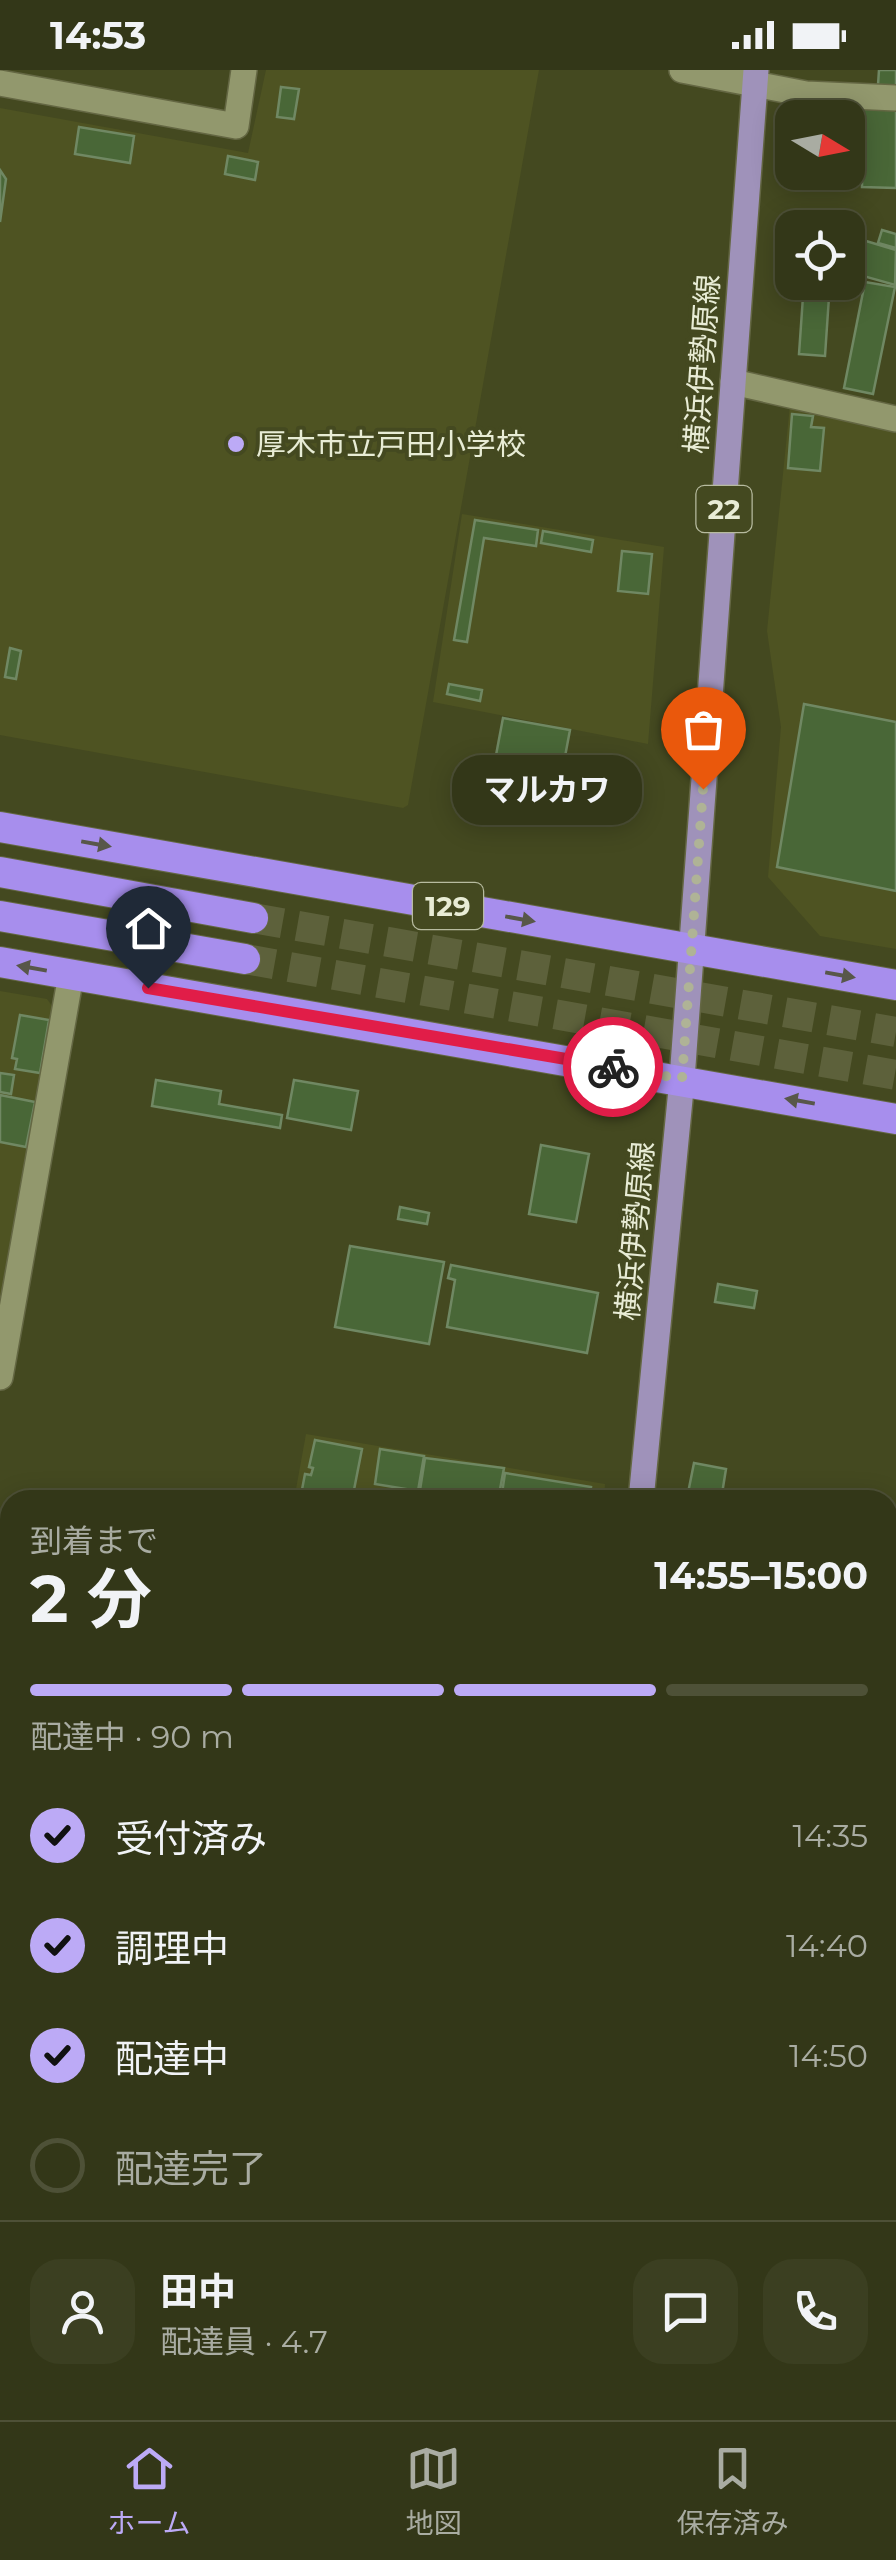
<!DOCTYPE html>
<html lang="ja">
<meta charset="utf-8">
<style>
body{margin:0;font-family:Montserrat,"Noto Sans JP",sans-serif;background:#3b3f21;color:#f1f3f6;height:100vh;display:flex;flex-direction:column;font-size:38px;white-space:nowrap}
*{box-sizing:border-box;margin:0}
p{font-size:32px;color:#a9aca2}
.icon{flex:none;width:55px;height:55px;fill:none;stroke:currentColor;stroke-width:2;stroke-linecap:round;stroke-linejoin:round}
.map{position:relative;flex:1;overflow:hidden}
.drawer{position:absolute;left:0px;top:1420px;width:898px;height:930px;display:flex;flex-direction:column;background:#333718;border-radius:30px 30px 0 0;box-shadow:0 5px 25px #0003,0 0 0 2px #4e5137}
.drawer>*{flex:none}
.needle{width:65px;rotate:100deg}
.controls{position:absolute;left:775px;top:30px;display:grid;gap:20px}
.controls a{display:grid;place-items:center;width:90px;height:90px;border-radius:20px;background:#333718;box-shadow:0 5px 25px #0003,0 0 0 2px #4e5137;font-size:50px}
.pin{position:absolute;display:grid;place-items:center;width:85px;height:85px;color:#fff;margin:-102px -42px;border-radius:50% 50% 50% 0;rotate:-45deg;box-shadow:0 0 10px #0007}
.pin .icon{rotate:45deg}
.courier{position:absolute;display:grid;place-items:center;width:100px;height:100px;margin:-50px;border:8px solid #e11d48;border-radius:50%;background:#fff;color:#222;box-shadow:0 2px 12px #0007}
.bubble{position:absolute;height:70px;border-radius:30px;background:#333718;box-shadow:0 5px 25px #0003,0 0 0 2px #4e5137;font-size:32px;font-weight:700;line-height:70px;text-align:center}
.headline em{font-style:normal;font-weight:700}
.headline div{display:flex;flex-direction:column-reverse}
.headline{display:flex;align-items:center;justify-content:space-between;height:170px;padding:0 30px}
h1{font-size:65px;font-weight:700;line-height:75px}
.bar{display:grid;grid-template-columns:repeat(4,1fr);gap:15px 10px;align-content:center;height:120px;padding:0 30px}
.bar i{height:12px;border-radius:8px;background:#4e5137}
.bar .on{background:#bcaaf6}
.bar p{grid-column:span 4}
.line{display:flex;align-items:center;gap:25px;padding:0 30px;border-top:2px solid #4e5137}
.line div{flex:1}
.round{display:grid;place-items:center;flex:none;width:105px;height:105px;border-radius:30px;background:#3b3f21}
ol{padding:0 30px;list-style:none}
li{display:flex;align-items:center;gap:30px;height:110px}
li p{margin-inline-start:auto}
li .icon{padding:10px;border-radius:50%;background:#bcaaf6;color:#111;stroke-width:4}
li:last-child{color:#a9aca2}
li i{width:55px;height:55px;border:5px solid #4e5137;border-radius:50%}
.status{display:flex;justify-content:space-between;align-items:center;height:70px;padding:0 50px;background:#333718;direction:ltr}
.status svg{height:28px;fill:currentColor}
.menu{display:flex;justify-content:space-around;align-items:center;height:140px;border-top:2px solid #4e5137;background:#333718;font-size:28px;color:#a9aca2}
.menu a{display:grid;justify-items:center;gap:5px}
.menu .on{color:#bcaaf6}
.map>svg:first-child{display:block}
</style>
<div class="status"><b>14:53</b><svg viewBox="0 0 49 12"><path d="M0 12V9h3v3zM5 12V6h3v6zM10 12V3h3v9zM15 12V0h3v12zM26 1h20v11H26zM47 4h2v5h-2z"/></svg></div>
<div class="map">
<svg width="896" height="2350" viewBox="0 0 896 2350">
<rect width="100%" height="100%" fill="#444920"/>
<!-- built -->
<g fill="#4e5322">
<path d="M 266,0 L 539,0 L 408,735 L 403,738 L 0,665 L 0,38 L 248,83 Z"/>
<path d="M 790,335 L 896,359 L 896,879 L 820,866 L 768,807 L 781,657 L 767,561 Z"/>
<path d="M 462,444 L 664,477 L 648,674 L 433,632 Z"/>
<path d="M 0,921 L 47,929 L 57,943 L 0,1259 Z"/>
<path d="M 306,1364 L 605,1414 L 604,1430 L 294,1430 Z"/>
</g>
<!-- building -->
<g fill="#496737" stroke="#708863" stroke-width="2.5">
<path d="M 879,0 L 896,0 L 896,17 L 878,15 Z"/>
<path d="M 281,17 L 299,19 L 294,49 L 277,47 Z"/>
<path d="M 831,37 L 896,40 L 896,118 L 862,117 L 862,109 L 838,107 L 838,102 L 848,102 L 848,48 L 830,48 Z"/>
<path d="M 79,57 L 134,66 L 130,93 L 75,84 Z"/>
<path d="M 228,86 L 258,92 L 255,110 L 225,104 Z"/>
<path d="M 0,100 L 6,109 L 0,152 Z"/>
<path d="M 882,160 L 896,164 L 896,178 L 878,173 Z"/>
<path d="M 866,171 L 896,180 L 895,215 L 856,204 Z"/>
<path d="M 804,212 L 830,212 L 825,286 L 799,284 Z"/>
<path d="M 865,212 L 895,217 L 873,324 L 844,318 Z"/>
<path d="M 792,344 L 813,346 L 811,357 L 824,358 L 820,401 L 788,398 Z"/>
<path d="M 475,450 L 538,460 L 536,476 L 484,468 L 467,572 L 454,570 Z"/>
<path d="M 543,461 L 593,470 L 591,482 L 541,473 Z"/>
<path d="M 622,481 L 652,484 L 648,524 L 618,521 Z"/>
<path d="M 10,578 L 21,581 L 16,609 L 5,607 Z"/>
<path d="M 449,614 L 482,620 L 480,631 L 447,624 Z"/>
<path d="M 804,634 L 896,652 L 896,821 L 777,797 Z"/>
<path d="M 503,648 L 570,660 L 554,745 L 487,733 Z"/>
<path d="M 20,945 L 49,950 L 40,1003 L 15,999 L 17,989 L 12,988 Z"/>
<path d="M 0,1003 L 14,1005 L 11,1024 L 0,1022 Z"/>
<path d="M 156,1010 L 221,1021 L 219,1034 L 282,1045 L 280,1058 L 152,1036 Z"/>
<path d="M 294,1010 L 358,1021 L 351,1060 L 287,1048 Z"/>
<path d="M 0,1025 L 35,1032 L 26,1077 L 0,1072 Z"/>
<path d="M 541,1075 L 589,1084 L 576,1152 L 529,1144 Z"/>
<path d="M 400,1137 L 429,1143 L 427,1154 L 398,1149 Z"/>
<path d="M 350,1176 L 444,1192 L 429,1274 L 335,1257 Z"/>
<path d="M 451,1195 L 598,1223 L 587,1283 L 447,1257 L 455,1210 L 448,1208 Z"/>
<path d="M 718,1214 L 757,1221 L 754,1238 L 715,1232 Z"/>
<path d="M 315,1370 L 362,1379 L 352,1430 L 300,1430 L 305,1404 L 311,1405 L 313,1398 L 309,1397 Z"/>
<path d="M 380,1379 L 424,1386 L 418,1421 L 375,1414 Z"/>
<path d="M 425,1388 L 504,1398 L 498,1430 L 420,1420 Z"/>
<path d="M 694,1393 L 726,1399 L 721,1430 L 687,1428 Z"/>
<path d="M 505,1403 L 591,1417 L 589,1430 L 501,1430 Z"/>
<path d="M 0,1516 L 10,1517 L 10,1598 L 0,1597 Z"/>
<path d="M 0,1605 L 10,1607 L 10,1634 L 0,1632 Z"/>
<path d="M 888,1795 L 896,1797 L 896,1954 L 888,1952 Z"/>
<path d="M 888,2087 L 896,2089 L 896,2182 L 888,2180 Z"/>
<path d="M 888,2288 L 896,2289 L 892,2314 L 888,2313 Z"/>
<path d="M 633,2340 L 685,2345 L 685,2350 L 632,2350 Z"/>
<path d="M 786,2340 L 807,2340 L 816,2344 L 815,2350 L 784,2350 Z"/>
<path d="M 824,2340 L 848,2340 L 879,2346 L 878,2350 L 823,2350 Z"/>
</g>
<g fill="none" stroke-linecap="round" stroke-linejoin="round">
<!-- highway-tunnel -->
<g stroke="#5d613b" stroke-width="30" stroke-dasharray="30 15" stroke-linecap="butt">
<path d="M 253,848 L 896,962"/>
<path d="M 245,889 L 896,1005"/>
</g>
<defs>
<g id="minor">
<path d="M 682,0 L 806,24 L 896,28"/>
<path d="M 0,13 L 236,56 L 244,0"/>
<path d="M 733,312 L 896,349"/>
<path d="M 0,1307 L 71,905"/>
<path d="M 0,1641 L 10,1643"/>
<path d="M 0,1814 L 10,1815"/>
<path d="M 888,1972 L 896,1974"/>
</g>
<g id="major">
<path d="M 641,1430 L 682,1009 L 756,0"/>
<path d="M 552,2350 L 553,2340"/>
</g>
<g id="highway">
<path d="M 0,757 L 896,915"/>
<path d="M 0,802 L 253,848"/>
<path d="M 0,846 L 245,889"/>
<path d="M 0,892 L 896,1049"/>
</g>
</defs>
<!-- minor casing -->
<use href="#minor" stroke="#646743" stroke-width="28"/>
<!-- major casing -->
<use href="#major" stroke="#646743" stroke-width="28"/>
<!-- highway casing -->
<use href="#highway" stroke="#646743" stroke-width="32"/>
<!-- minor -->
<use href="#minor" stroke="#92986d" stroke-width="25"/>
<!-- major -->
<use href="#major" stroke="#9f92ba" stroke-width="25"/>
<!-- highway -->
<use href="#highway" stroke="#a78eed" stroke-width="30"/>
</g>
<!-- one-way arrows -->
<defs><path id="oneway-solid" d="M-6-.8H1V-3.2L6.5 0L1 3.2V.8H-6Z" transform="scale(2.5)"/></defs>
<g fill="#585749">
<use href="#oneway-solid" transform="translate(96 774) rotate(10)"/>
<use href="#oneway-solid" transform="translate(520 849) rotate(10)"/>
<use href="#oneway-solid" transform="translate(32 898) rotate(-170)"/>
<use href="#oneway-solid" transform="translate(840 905) rotate(10)"/>
<use href="#oneway-solid" transform="translate(800 1031) rotate(-170)"/>
</g>
<g fill="none" stroke-linecap="round" stroke-linejoin="round">
<!-- done -->
<path stroke="#afb396" stroke-width="10" stroke-dasharray="0 18" d="M 613,997 L 682,1009 L 703,719"/>
<!-- route -->
<path stroke="#e11d48" stroke-width="12" d="M 148,918 L 613,997"/>
</g>
<!-- markers -->
<circle fill="#bcaaf6" stroke="#444920" stroke-width="4" cx="236" cy="374" r="10"/>
<g text-anchor="middle" dominant-baseline="central" stroke-width="8" stroke-linejoin="round" paint-order="stroke">
<!-- shield labels -->
<g fill="#444920" stroke="#b7bb9f" stroke-width="2.5">
<rect x="696.5" y="416" width="55" height="46" rx="8"/>
<rect x="413" y="813" width="70" height="46" rx="8"/>
</g>
<g font-size="28" font-weight="bold" fill="#e8ecd5">
<text x="724" y="439">22</text>
<text x="448" y="836">129</text>
</g>
<!-- street labels -->
<g font-size="30" fill="#e8ecd5" stroke="#444920">
<text transform="translate(702 294) rotate(-86)">横浜伊勢原線</text>
<text transform="translate(635 1161) rotate(-85)">横浜伊勢原線</text>
</g>
<!-- poi labels -->
<g font-size="30" fill="#e8ecd5" stroke="#444920" text-anchor="start">
<text x="256" y="374">厚木市立戸田小学校</text>
</g>
</g>
</svg>
<div class="controls">
<a><svg class="needle" viewBox="-14 -14 28 28"><path d="M0-13l5 13h-10z" fill="#e53935"/><path d="M0 13l5-13h-10z" fill="#a9aca2"/></svg></a>
<a><svg class="icon" aria-label="locate" viewBox="0 0 24 24"><circle cx="12" cy="12" r="6"/><path d="M12 2v4M12 18v4M2 12h4M18 12h4"/></svg></a>
</div>
<div class="pin" style="left:703px;top:719px;background:#ea580c"><svg class="icon" aria-label="bag" viewBox="0 0 24 24"><path d="M5 8h14l-1 12H6zM9 8a3 3 0 0 1 6 0"/></svg></div>
<div class="pin" style="left:148px;top:918px;background:#1f2937"><svg class="icon" aria-label="home" viewBox="0 0 24 24"><path d="M3 11l9-7 9 7M6 9v11h12V9"/></svg></div>
<div class="courier" style="left:613px;top:997px"><svg class="icon" aria-label="bike" viewBox="0 0 24 24"><circle cx="6" cy="16" r="4"/><circle cx="18" cy="16" r="4"/><path d="M6 16l4-8h5l3 8M10 8l3 8H6M13 5h3"/></svg></div>
<div class="bubble" style="left:452px;top:685px;width:190px">マルカワ</div>
<section class="drawer">
<div class="headline"><div><h1>2 分</h1><p>到着まで</p></div><em>14:55–15:00</em></div>
<div class="bar"><i class="on"></i><i class="on"></i><i class="on"></i><i></i><p>配達中 · 90 m</p></div>
<ol>
<li><svg class="icon" aria-label="check" viewBox="0 0 24 24"><path d="M5 12l5 5 9-10"/></svg>受付済み<p>14:35</p></li>
<li><svg class="icon" aria-label="check" viewBox="0 0 24 24"><path d="M5 12l5 5 9-10"/></svg>調理中<p>14:40</p></li>
<li><svg class="icon" aria-label="check" viewBox="0 0 24 24"><path d="M5 12l5 5 9-10"/></svg>配達中<p>14:50</p></li>
<li><i></i>配達完了</li>
</ol>
<div class="line" style="height:180px"><a class="round"><svg class="icon" aria-label="person" viewBox="0 0 24 24"><circle cx="12" cy="8" r="4"/><path d="M4 21q1-7 8-7t8 7"/></svg></a><div><b>田中</b><p>配達員 · 4.7</p></div><a class="round"><svg class="icon" aria-label="chat" viewBox="0 0 24 24"><path d="M4 5h16v11H9l-5 4z"/></svg></a><a class="round"><svg class="icon" aria-label="phone" viewBox="0 0 24 24"><path d="M5 4h4l2 5-3 2q2 4 5 5l2-3 5 2v4C11 20 4 13 5 4z"/></svg></a></div>
</section>
</div>
<nav class="menu">
<a class="on"><svg class="icon" aria-label="home" viewBox="0 0 24 24"><path d="M3 11l9-7 9 7M6 9v11h12V9"/></svg>ホーム</a>
<a><svg class="icon" aria-label="map" viewBox="0 0 24 24"><path d="M3 6l6-2 6 2 6-2v14l-6 2-6-2-6 2zM9 4v14M15 6v14"/></svg>地図</a>
<a><svg class="icon" aria-label="saved" viewBox="0 0 24 24"><path d="M7 4h10v16l-5-4-5 4z"/></svg>保存済み</a>
</nav>
